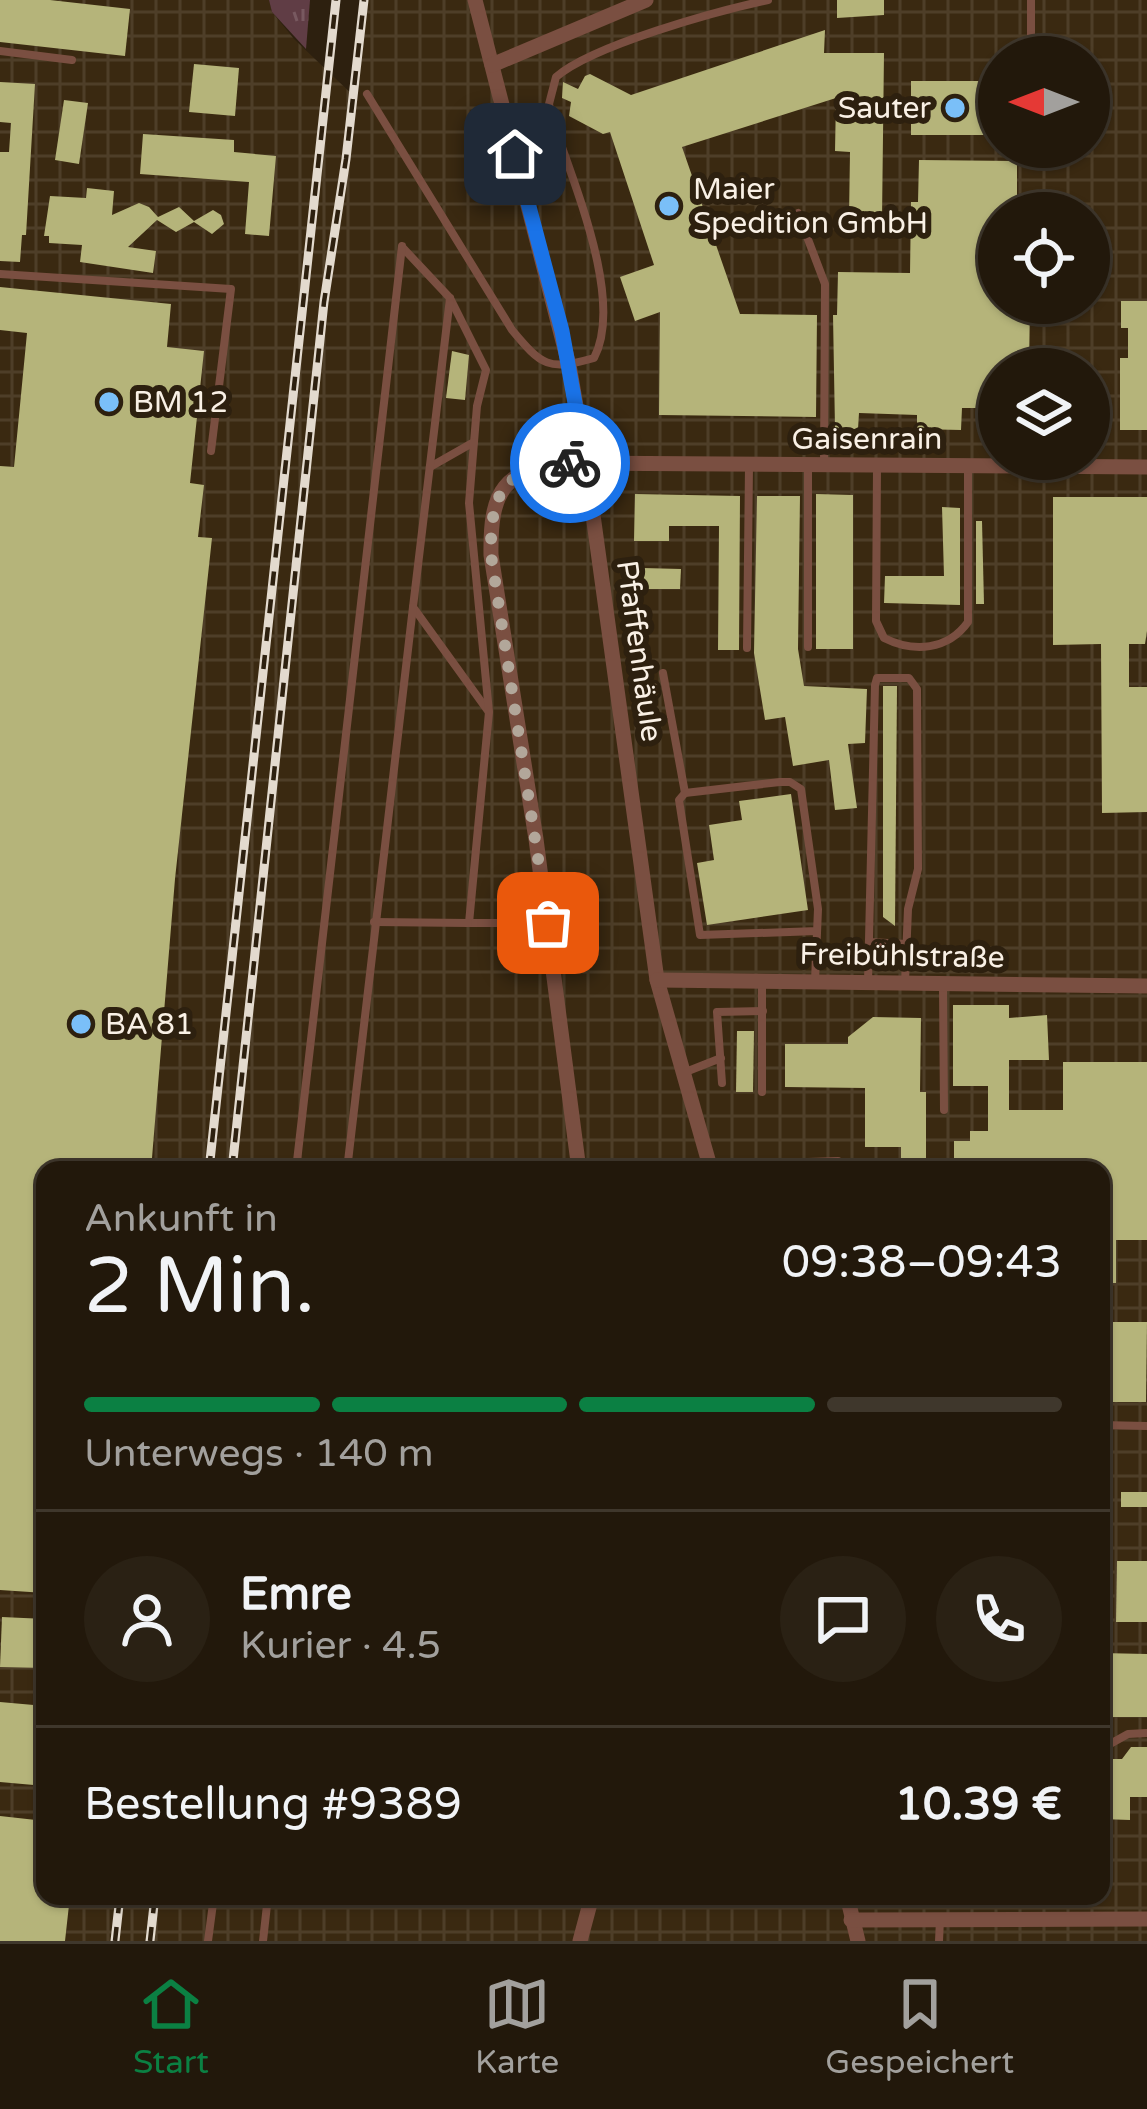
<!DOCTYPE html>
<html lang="de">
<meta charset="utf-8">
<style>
body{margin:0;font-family:"Varela Round",sans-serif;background:#2a2114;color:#f1f3f6;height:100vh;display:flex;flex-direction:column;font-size:45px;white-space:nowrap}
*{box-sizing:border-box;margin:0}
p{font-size:39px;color:#a2a09d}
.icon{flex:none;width:66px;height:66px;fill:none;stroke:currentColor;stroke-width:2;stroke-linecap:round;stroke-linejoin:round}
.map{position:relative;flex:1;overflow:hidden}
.panel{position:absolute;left:36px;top:1161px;width:1074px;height:744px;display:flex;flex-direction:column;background:#22180b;border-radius:24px;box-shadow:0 3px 9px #0004,0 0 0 3px #3f372c}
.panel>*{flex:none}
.needle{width:78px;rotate:270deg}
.fabs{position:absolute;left:978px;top:36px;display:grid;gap:24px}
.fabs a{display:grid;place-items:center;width:132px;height:132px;border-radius:50%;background:#22180b;box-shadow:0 3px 9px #0004,0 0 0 3px #3f372c;font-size:60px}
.pin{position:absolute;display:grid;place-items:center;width:102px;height:102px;color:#fff;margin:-51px;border-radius:24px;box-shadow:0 6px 18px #0006}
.courier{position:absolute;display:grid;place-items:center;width:120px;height:120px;margin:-60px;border:9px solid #1a73e8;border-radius:50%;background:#fff;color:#222;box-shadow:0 3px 15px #0007}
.overview em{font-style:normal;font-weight:600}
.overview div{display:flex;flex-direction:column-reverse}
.overview{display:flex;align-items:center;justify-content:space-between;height:204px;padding:0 48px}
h1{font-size:78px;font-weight:600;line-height:90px}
.bar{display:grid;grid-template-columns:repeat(4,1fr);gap:18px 12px;align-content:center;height:144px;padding:0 48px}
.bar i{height:15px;border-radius:9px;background:#3f372c}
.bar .current{background:#0b8043}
.bar p{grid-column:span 4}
.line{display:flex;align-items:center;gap:30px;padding:0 48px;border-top:3px solid #3f372c}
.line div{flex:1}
.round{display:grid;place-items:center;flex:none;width:126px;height:126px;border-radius:63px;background:#2a2114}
.tab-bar{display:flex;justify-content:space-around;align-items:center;height:168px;border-top:3px solid #3f372c;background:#22180b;font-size:33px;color:#a2a09d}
.tab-bar a{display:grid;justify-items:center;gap:6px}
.tab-bar .current{color:#0b8043}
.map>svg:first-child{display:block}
</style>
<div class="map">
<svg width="1147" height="1941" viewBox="0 0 1147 1941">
<defs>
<pattern id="industrial-grid" width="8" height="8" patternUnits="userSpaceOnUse" patternTransform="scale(3)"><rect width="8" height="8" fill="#3a2911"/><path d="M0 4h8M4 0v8" fill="none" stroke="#4e3e28"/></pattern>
<pattern id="grass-tufts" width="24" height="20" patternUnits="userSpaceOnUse" patternTransform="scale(3)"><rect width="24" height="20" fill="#603d45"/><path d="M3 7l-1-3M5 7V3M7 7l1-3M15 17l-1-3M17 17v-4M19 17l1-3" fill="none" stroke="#785960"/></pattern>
</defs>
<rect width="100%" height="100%" fill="#2d200f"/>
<!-- industrial -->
<path fill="url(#industrial-grid)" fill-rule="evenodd" d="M 0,0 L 269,0 L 272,12 L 294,39 L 357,99 L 367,0 L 1147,0 L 1147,1941 L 0,1941 ZM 999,57 L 1089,57 L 1089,147 L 999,147 ZM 999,213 L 1089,213 L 1089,303 L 999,303 ZM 999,369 L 1089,369 L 1089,459 L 999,459 ZM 45,1170 L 1101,1170 L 1101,1896 L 45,1896 Z"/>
<!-- grass -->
<path fill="url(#grass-tufts)" d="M 269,0 L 310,0 L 306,49 L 272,12 Z"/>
<!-- building -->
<g fill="#b5b47a">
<path d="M 0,0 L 50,0 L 130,9 L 125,56 L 0,42 Z"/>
<path d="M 837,0 L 884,0 L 884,15 L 837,18 Z"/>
<path d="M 825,30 L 824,53 L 884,53 L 882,219 L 849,218 L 850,152 L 835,151 L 836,98 L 682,147 L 740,314 L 817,315 L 816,417 L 659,415 L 660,312 L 635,321 L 620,277 L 654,265 L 610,132 L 603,134 L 569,116 L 571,102 L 562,98 L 563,82 L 578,89 L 585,76 L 590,74 L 631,95 Z"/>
<path d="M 194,64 L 239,68 L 235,116 L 189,112 Z"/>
<rect x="911" y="81" width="88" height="54"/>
<path d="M 0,82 L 35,84 L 26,235 L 22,235 L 20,262 L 0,261 L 0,152 L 9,152 L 11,123 L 0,122 Z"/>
<path d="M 64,100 L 88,103 L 79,164 L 55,160 Z"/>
<path d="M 143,134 L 234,140 L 234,152 L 276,156 L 269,236 L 245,234 L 249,182 L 140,174 Z"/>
<path d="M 919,160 L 1017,161 L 1017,213 L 999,213 L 999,303 L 1030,303 L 1029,369 L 999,369 L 999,408 L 962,408 L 961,430 L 917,429 L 917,415 L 859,413 L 858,429 L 835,429 L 833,315 L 837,315 L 838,272 L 910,273 L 911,202 L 918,202 Z"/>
<path d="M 87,188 L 114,191 L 112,215 L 139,203 L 149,207 L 158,217 L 179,207 L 194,221 L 213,210 L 221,215 L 224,224 L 212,234 L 194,222 L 176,232 L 157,220 L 128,247 L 156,251 L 153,273 L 80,262 L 82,245 L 49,243 L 49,236 L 44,236 L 50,196 L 86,198 Z"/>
<path d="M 0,287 L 171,304 L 167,347 L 204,351 L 190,483 L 204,485 L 198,537 L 212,538 L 175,879 L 151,1170 L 45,1170 L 45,1593 L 0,1590 L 0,466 L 14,467 L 27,333 L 0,330 Z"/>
<path d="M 1121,301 L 1147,301 L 1147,430 L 1120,430 L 1120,358 L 1128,358 L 1128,328 L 1121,328 Z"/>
<path d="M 452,351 L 469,355 L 465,400 L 446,398 Z"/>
<path d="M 635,494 L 740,496 L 739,650 L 718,650 L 719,526 L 669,526 L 669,541 L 634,541 Z"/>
<path d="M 816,494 L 853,495 L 853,649 L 816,649 Z"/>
<path d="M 757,496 L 800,496 L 798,649 L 804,686 L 867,689 L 865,743 L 848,744 L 857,808 L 835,810 L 829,760 L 793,766 L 785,717 L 765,720 L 754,653 Z"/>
<path d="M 1053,497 L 1147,497 L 1147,631 L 1145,644 L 1129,644 L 1129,687 L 1147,687 L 1147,812 L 1102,813 L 1101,644 L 1053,645 Z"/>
<path d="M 942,507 L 960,508 L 960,605 L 884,603 L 885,576 L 944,576 Z"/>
<path d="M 976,521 L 982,521 L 984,604 L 976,604 Z"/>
<path d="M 643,568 L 681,569 L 680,589 L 643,589 Z"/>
<path d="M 883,686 L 897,686 L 895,926 L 883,917 Z"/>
<path d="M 791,794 L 808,910 L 707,925 L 697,863 L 714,860 L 709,825 L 742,820 L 739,801 Z"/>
<path d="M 953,1005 L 1009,1005 L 1009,1018 L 1047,1015 L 1049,1060 L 1009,1060 L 1009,1110 L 1063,1110 L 1063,1062 L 1147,1062 L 1147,1240 L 1116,1240 L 1116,1283 L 1101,1283 L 1101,1163 L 954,1170 L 954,1141 L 970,1141 L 970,1131 L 988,1131 L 988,1086 L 953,1086 Z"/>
<path d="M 873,1017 L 921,1018 L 920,1092 L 926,1092 L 926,1170 L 901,1170 L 901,1147 L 865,1147 L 865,1088 L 785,1087 L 785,1044 L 848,1044 L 848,1037 Z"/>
<path d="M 737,1031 L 754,1031 L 753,1092 L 736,1092 Z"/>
<path d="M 1101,1322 L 1147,1322 L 1146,1402 L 1101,1402 Z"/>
<rect x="1121" y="1492" width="26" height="15"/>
<path d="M 1117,1561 L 1147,1561 L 1147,1622 L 1116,1622 Z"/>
<path d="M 2,1617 L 45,1619 L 45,1668 L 0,1667 Z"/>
<path d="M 1101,1653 L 1147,1654 L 1147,1717 L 1113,1717 L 1101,1729 Z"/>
<path d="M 0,1702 L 45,1706 L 45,1786 L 0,1782 Z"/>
<path d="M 1131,1747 L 1147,1747 L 1147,1797 L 1130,1797 L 1130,1820 L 1101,1819 L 1101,1759 L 1122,1759 Z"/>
<path d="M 0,1816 L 45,1821 L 45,1896 L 70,1896 L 65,1941 L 0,1941 Z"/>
</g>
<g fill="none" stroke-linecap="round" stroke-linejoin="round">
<!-- lane -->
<g stroke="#7a4f41" stroke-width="8">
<path d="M 1031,0 L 1031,57"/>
<path d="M 0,51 L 72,60"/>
<path d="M 367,94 L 512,330 C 542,366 548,371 594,358 C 625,299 571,178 552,118 L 549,104 L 556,77 C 593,45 717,11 768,0"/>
<path d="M 1032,147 L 1032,149"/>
<path d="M 798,213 L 825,284 L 824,464"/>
<path d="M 403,248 L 450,298 L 486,370 L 477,406 L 474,442 L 430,467"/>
<path d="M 0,274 L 231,289 L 211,451"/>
<path d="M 450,298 L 413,607 L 488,711"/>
<path d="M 474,442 L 469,503 L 489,712 L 469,923 L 546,923"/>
<path d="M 877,467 L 876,621 L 884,638 C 914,653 948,650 968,622 L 968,468"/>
<path d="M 808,647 L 808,467"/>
<path d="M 747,648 L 749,466"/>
<path d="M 663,673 L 685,793"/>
<path d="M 374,922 L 468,923"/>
<path d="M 869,942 L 907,944"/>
<path d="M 815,981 L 818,909 L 801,789 L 790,782 L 780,782 L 685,793 L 679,800 L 700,935 L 817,931"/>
<path d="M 868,982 L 875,685 L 877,678 L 909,678 L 917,689 L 918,869 L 908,909 L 905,982"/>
<path d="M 943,985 L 944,1110"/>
<path d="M 683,1073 L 721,1058"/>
<path d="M 722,1083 L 717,1012 L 763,1011"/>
<path d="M 762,1092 L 762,983"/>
<path d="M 711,1165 L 838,1161"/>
<path d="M 296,1170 L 402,246"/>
<path d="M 347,1170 L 413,607"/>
<path d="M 1101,1425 L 1147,1426"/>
<path d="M 1101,1749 L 1128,1734 L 1147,1733"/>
<path d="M 208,1941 L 214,1896"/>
<path d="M 263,1941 L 268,1896"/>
<path d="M 939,1941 L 940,1920"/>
</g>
<!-- street -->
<g stroke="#7a4f41" stroke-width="15">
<path d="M 475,0 L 569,365 L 586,464 L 657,980 L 711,1170"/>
<path d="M 492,65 L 646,0"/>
<path d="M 657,980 L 1147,986"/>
<path d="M 579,1170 L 536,839 L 491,555 C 490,491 503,468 570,463 L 1147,467"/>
<path d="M 847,1896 L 858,1941"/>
<path d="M 851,1920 L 1147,1919"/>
<path d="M 580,1941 L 592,1896"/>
</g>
<defs>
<g id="rail">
<path d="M 209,1170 L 336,0"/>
<path d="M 232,1170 L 324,302 L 346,159 L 364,0"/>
<path d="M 115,1941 L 120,1896"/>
<path d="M 150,1941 L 155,1896"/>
</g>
</defs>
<!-- rail casing -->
<use href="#rail" stroke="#e3dace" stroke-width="9"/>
<!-- rail -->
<use href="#rail" stroke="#2d200f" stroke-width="4.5" stroke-dasharray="14" stroke-linecap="butt"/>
</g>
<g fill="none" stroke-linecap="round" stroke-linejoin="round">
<!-- done -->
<path stroke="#b2a79a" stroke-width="12" stroke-dasharray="0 21.6" d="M 548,923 L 491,555 C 490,492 503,468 570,463"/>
<!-- route -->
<path stroke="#1a73e8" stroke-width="15" d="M 515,154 L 562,331 L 586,464 L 570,463"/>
</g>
<!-- markers -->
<g fill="#7abff8" stroke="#2d200f" stroke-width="4.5">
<circle cx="955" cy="108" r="12"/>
<circle cx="669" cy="206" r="12"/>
<circle cx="109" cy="402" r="12"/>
<circle cx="81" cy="1024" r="12"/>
</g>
<g text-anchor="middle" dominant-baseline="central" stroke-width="12" stroke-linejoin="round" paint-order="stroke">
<!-- poi labels -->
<g font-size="30" fill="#f9f0e5" stroke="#2d200f" text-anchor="start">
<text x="931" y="108" text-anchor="end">Sauter</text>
<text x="693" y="189">Maier<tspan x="693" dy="34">Spedition GmbH</tspan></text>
<text x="133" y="402">BM 12</text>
<text x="105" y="1024">BA 81</text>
</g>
<!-- street labels -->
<g font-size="30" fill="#f9f0e5" stroke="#2d200f">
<text x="867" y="439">Gaisenrain</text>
<text transform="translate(639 651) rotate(82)">Pfaffenhäule</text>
<text transform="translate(902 956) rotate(1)">Freibühlstraße</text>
</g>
</g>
</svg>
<div class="fabs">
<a><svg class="needle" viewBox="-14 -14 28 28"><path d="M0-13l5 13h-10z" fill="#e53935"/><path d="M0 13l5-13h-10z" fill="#a2a09d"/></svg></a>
<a><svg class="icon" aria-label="locate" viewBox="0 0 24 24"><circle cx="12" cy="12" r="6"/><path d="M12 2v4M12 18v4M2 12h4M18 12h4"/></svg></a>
<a><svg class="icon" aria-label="layers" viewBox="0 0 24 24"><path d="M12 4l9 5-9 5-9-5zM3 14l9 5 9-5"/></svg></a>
</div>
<div class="pin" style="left:548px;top:923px;background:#ea580c"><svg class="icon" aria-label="bag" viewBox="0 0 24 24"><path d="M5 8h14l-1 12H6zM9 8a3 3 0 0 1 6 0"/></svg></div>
<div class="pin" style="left:515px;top:154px;background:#1f2937"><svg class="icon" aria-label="home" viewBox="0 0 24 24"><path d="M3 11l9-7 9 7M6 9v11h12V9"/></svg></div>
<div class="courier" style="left:570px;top:463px"><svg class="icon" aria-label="bike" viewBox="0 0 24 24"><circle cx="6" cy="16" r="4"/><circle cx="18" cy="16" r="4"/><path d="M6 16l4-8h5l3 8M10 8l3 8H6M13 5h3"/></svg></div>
<section class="panel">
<div class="overview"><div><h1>2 Min.</h1><p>Ankunft in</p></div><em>09:38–09:43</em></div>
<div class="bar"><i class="current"></i><i class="current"></i><i class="current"></i><i></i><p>Unterwegs · 140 m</p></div>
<div class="line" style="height:216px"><a class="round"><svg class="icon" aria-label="person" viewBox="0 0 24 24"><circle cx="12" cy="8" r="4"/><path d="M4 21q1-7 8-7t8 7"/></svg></a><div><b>Emre</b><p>Kurier · 4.5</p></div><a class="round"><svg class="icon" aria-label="chat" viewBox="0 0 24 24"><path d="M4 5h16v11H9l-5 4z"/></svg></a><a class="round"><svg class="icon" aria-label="phone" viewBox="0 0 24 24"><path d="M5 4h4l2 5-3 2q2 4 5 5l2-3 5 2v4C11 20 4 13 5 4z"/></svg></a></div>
<div class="line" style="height:156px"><div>Bestellung #9389</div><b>10.39 €</b></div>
</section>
</div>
<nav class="tab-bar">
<a class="current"><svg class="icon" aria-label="home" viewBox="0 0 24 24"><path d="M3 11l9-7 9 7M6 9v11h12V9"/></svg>Start</a>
<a><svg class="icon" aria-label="map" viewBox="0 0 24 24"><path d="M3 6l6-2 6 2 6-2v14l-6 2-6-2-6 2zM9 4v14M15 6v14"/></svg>Karte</a>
<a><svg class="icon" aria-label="saved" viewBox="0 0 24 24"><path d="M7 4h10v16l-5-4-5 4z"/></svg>Gespeichert</a>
</nav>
